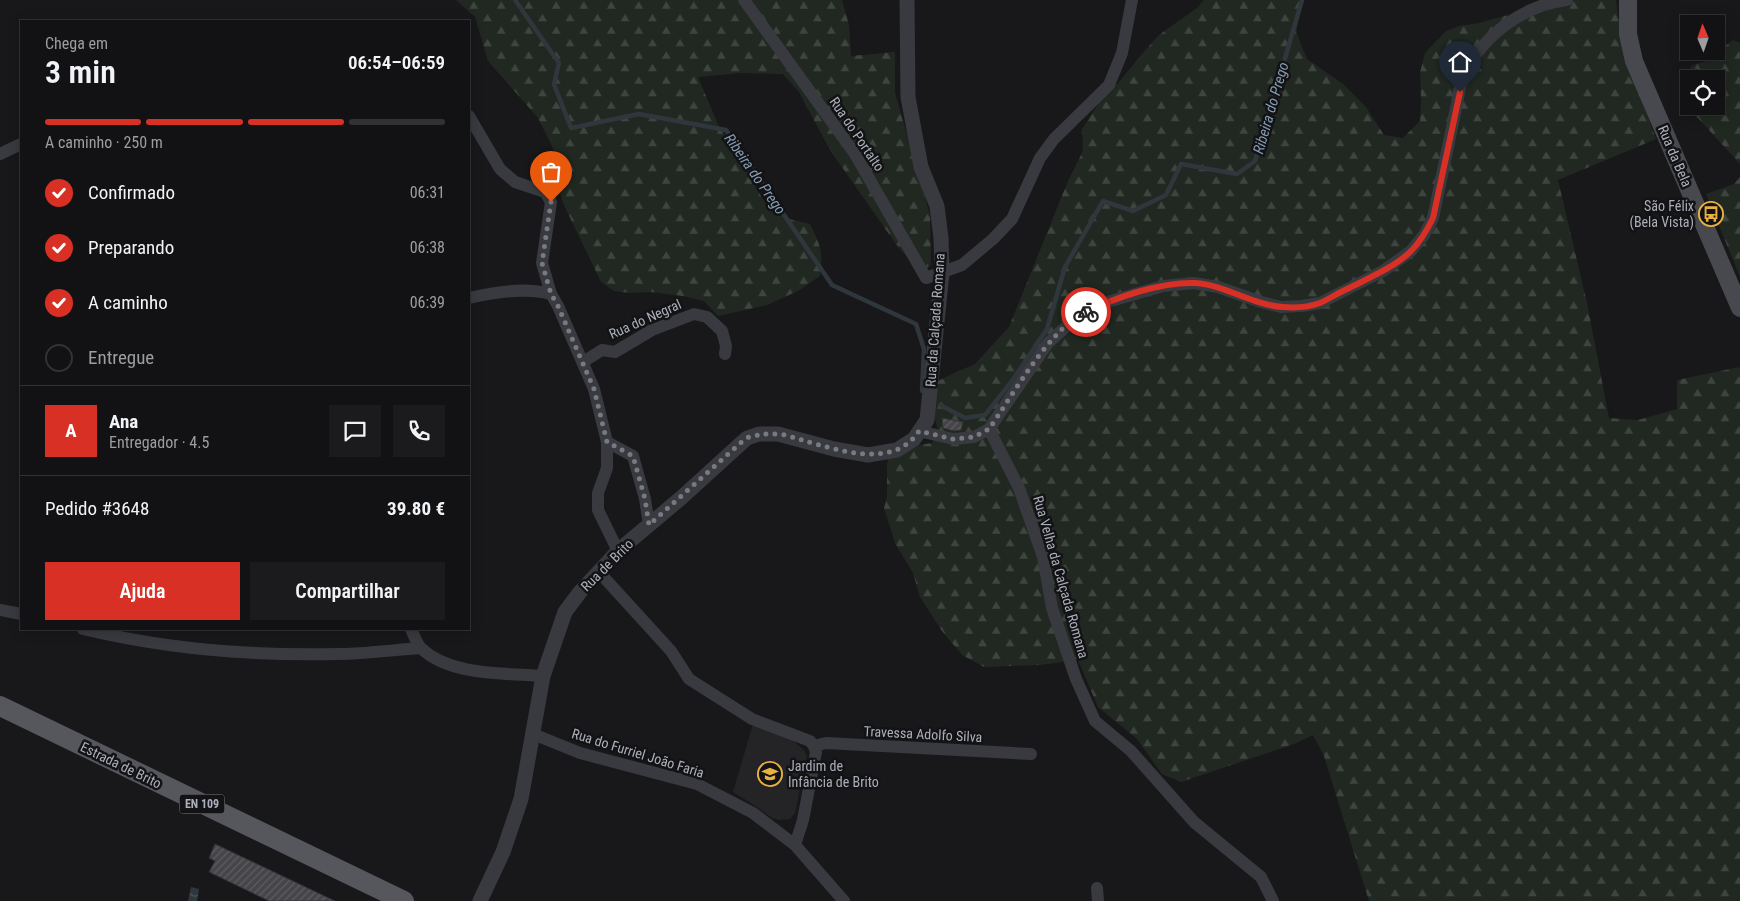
<!DOCTYPE html>
<html lang="pt">
<meta charset="utf-8">
<style>
body{margin:0;font-family:"Roboto Condensed",sans-serif;background:#1b1b1d;color:#f1f3f6;height:100vh;display:flex;flex-direction:column;font-size:19px;white-space:nowrap}
*{box-sizing:border-box;margin:0}
p{font-size:16px;color:#9c9ea0}
.icon{flex:none;width:28px;height:28px;fill:none;stroke:currentColor;stroke-width:2;stroke-linecap:round;stroke-linejoin:round}
.map{position:relative;flex:1;overflow:hidden}
.details{position:absolute;left:20px;top:20px;width:450px;height:610px;display:flex;flex-direction:column;background:#121214;border-radius:0px;box-shadow:0 2px 12px #0003,0 0 0 1px #313234}
.details>*{flex:none}
.needle{width:32px;rotate:358deg}
.buttons{position:absolute;left:1680px;top:15px;display:grid;gap:10px}
.buttons a{display:grid;place-items:center;width:45px;height:45px;border-radius:0px;background:#121214;box-shadow:0 2px 12px #0003,0 0 0 1px #313234;font-size:25px}
.pin{position:absolute;display:grid;place-items:center;width:42px;height:42px;color:#fff;margin:-51px -21px;border-radius:50% 50% 50% 0;rotate:-45deg;box-shadow:0 0 5px #0007}
.pin .icon{rotate:45deg}
.courier{position:absolute;display:grid;place-items:center;width:50px;height:50px;margin:-25px;border:4px solid #d93025;border-radius:50%;background:#fff;color:#222;box-shadow:0 1px 6px #0007}
.overview em{font-style:normal;font-weight:600}
.overview div{display:flex;flex-direction:column-reverse}
.overview{display:flex;align-items:center;justify-content:space-between;height:85px;padding:0 25px}
h1{font-size:32px;font-weight:600;line-height:38px}
.bar{display:grid;grid-template-columns:repeat(4,1fr);gap:8px 5px;align-content:center;height:60px;padding:0 25px}
.bar i{height:6px;border-radius:4px;background:#313234}
.bar .on{background:#d93025}
.bar p{grid-column:span 4}
.line{display:flex;align-items:center;gap:12px;padding:0 25px;border-top:1px solid #313234}
.line div{flex:1}
.round{display:grid;place-items:center;flex:none;width:52px;height:52px;border-radius:0px;background:#1b1b1d}
ol{padding:0 25px;list-style:none}
li{display:flex;align-items:center;gap:15px;height:55px}
li p{margin-inline-start:auto}
li .icon{padding:5px;border-radius:50%;background:#d93025;color:#fff;stroke-width:4}
li:last-child{color:#9c9ea0}
li i{width:28px;height:28px;border:2px solid #313234;border-radius:50%}
.cta{display:flex;gap:10px;margin-top:auto;padding:10px 25px}
.cta a{flex:1;height:58px;border-radius:0px;background:#d93025;color:#fff;font-size:20px;font-weight:600;line-height:58px;text-align:center}
.cta a+a{background:#1b1b1d;color:#f1f3f6}
.map>svg:first-child{display:block}
</style>
<div class="map">
<svg width="1740" height="901" viewBox="0 0 1740 901">
<defs>
<pattern id="forest-firs" width="22" height="20" patternUnits="userSpaceOnUse" patternTransform="scale(1.25)"><rect width="22" height="20" fill="#202821"/><path d="M5 1l3.5 6h-7zM16 11l3.5 6h-7z" fill="#3e453f"/></pattern>
<pattern id="water-waves" width="16" height="10" patternUnits="userSpaceOnUse" patternTransform="scale(1.25)"><rect width="16" height="10" fill="#2f373d"/><path d="M0 5q4-4 8 0t8 0" fill="none" stroke="#4a5157"/></pattern>
<pattern id="building-hatch" width="6" height="6" patternUnits="userSpaceOnUse" patternTransform="scale(1.25)"><rect width="6" height="6" fill="#45454a"/><path d="M-1 1l2-2M0 6l6-6M5 7l2-2" fill="none" stroke="#5d5d62"/></pattern>
</defs>
<rect width="100%" height="100%" fill="#18181a"/>
<!-- built -->
<path fill="#242427" d="M 753,724 L 790,738 L 804,750 L 807,756 L 795,813 L 790,819 L 779,820 L 772,818 L 754,805 L 733,792 Z"/>
<!-- forest -->
<g fill="url(#forest-firs)" fill-rule="evenodd">
<path d="M 456,0 L 842,0 L 849,25 L 851,56 L 895,52 L 895,93 L 930,215 L 931,264 L 924,271 L 917,267 L 898,247 L 830,150 L 799,92 L 783,74 L 741,73 L 698,77 L 720,129 L 749,167 L 756,188 L 770,210 L 789,219 L 810,224 C 821,247 823,250 820,276 L 798,291 L 767,305 L 718,316 L 704,301 L 683,296 L 651,292 L 630,293 L 614,291 L 601,282 L 563,203 L 558,186 L 557,166 L 553,148 L 538,118 L 488,61 L 475,17 Z"/>
<path d="M 1204,0 L 1303,0 L 1296,32 L 1307,59 L 1343,84 L 1366,107 L 1384,135 L 1403,138 L 1420,121 L 1421,99 L 1420,72 L 1425,53 L 1446,31 L 1459,26 L 1479,23 L 1515,13 L 1539,0 L 1616,0 C 1620,48 1640,94 1656,139 L 1558,180 L 1587,303 L 1609,418 L 1638,420 L 1677,409 L 1677,380 L 1740,367 L 1740,901 L 1369,901 L 1324,756 L 1313,735 L 1294,744 L 1181,782 L 1162,774 L 1137,739 L 1098,707 L 1078,660 L 1040,665 L 984,667 L 962,655 L 942,631 L 920,597 L 913,573 L 895,543 L 884,508 L 887,497 L 887,464 L 891,449 L 932,443 L 938,431 L 930,399 L 936,382 L 952,374 L 975,364 L 1009,327 L 1068,181 L 1083,151 L 1082,129 L 1102,98 L 1120,81 L 1141,55 L 1159,35 L 1197,8 Z"/>
<path d="M 1733,40 L 1740,43 L 1740,164 L 1687,106 L 1688,92 L 1685,77 L 1692,65 L 1711,60 L 1720,50 ZM 1689,79 L 1716,79 L 1716,106 L 1689,106 Z"/>
<path d="M 1740,177 L 1740,277 L 1706,194 L 1734,184 Z"/>
</g>
<!-- water -->
<path fill="url(#water-waves)" d="M 191,887 L 199,889 L 197,901 L 188,901 Z"/>
<g fill="none" stroke-linecap="round" stroke-linejoin="round">
<!-- stream -->
<g stroke="#2f373d" stroke-width="4.5">
<path d="M 515,0 L 559,63 L 554,84 L 571,128 L 639,114 L 726,130 L 832,285 L 916,324 L 924,349 L 922,391"/>
<path d="M 940,405 L 965,418 L 985,415 L 1012,381 L 1047,329 L 1065,267 L 1103,201 L 1133,211 L 1166,195 L 1181,164 L 1237,174 L 1255,161 L 1302,0"/>
</g>
</g>
<!-- building -->
<g fill="url(#building-hatch)" stroke="#323236">
<path d="M 942,418 L 963,422 L 961,430 L 954,431 L 943,428 Z"/>
<path d="M 215,844 L 335,901 L 269,901 L 209,872 L 215,861 L 209,858 Z"/>
</g>
<g fill="none" stroke-linecap="round" stroke-linejoin="round">
<!-- minor -->
<g stroke="#393a3f" stroke-width="12">
<path d="M 744,0 L 855,154 L 926,278 L 962,265 L 993,239 L 1012,219 L 1040,158 L 1054,139 L 1109,85 L 1122,53 L 1132,0"/>
<path d="M 469,116 L 500,169 L 515,182 L 545,192 L 551,202 L 542,263 L 551,294"/>
<path d="M 0,154 L 21,144"/>
<path d="M 469,298 C 495,292 525,287 551,294 L 558,306 L 594,389 L 607,442 L 607,468 L 598,493 L 598,510 L 618,551"/>
<path d="M 583,362 L 602,350 L 615,352 L 652,330 L 694,314 L 707,317 L 722,331 L 726,346 L 725,354"/>
<path d="M 989,429 L 1019,488 L 1043,557 L 1052,608 L 1076,679 L 1095,721 L 1131,751 L 1194,822 L 1261,877 L 1273,901"/>
<path d="M 919,431 L 953,439 L 974,437 L 989,429 L 1048,343 L 1078,316 L 1104,303 L 1163,286 L 1194,283 L 1218,287 L 1261,302 L 1281,307 L 1302,306 L 1320,303 L 1383,271 L 1411,251 L 1424,235 L 1433,218 C 1440,183 1448,148 1455,113 C 1458,101 1459,84 1465,72 C 1485,34 1524,5 1567,0"/>
<path d="M 607,442 L 633,456 L 645,499 L 649,525"/>
<path d="M 599,572 L 671,651 L 689,679 L 752,719 L 810,741 L 814,746 L 816,752 L 803,820 L 795,845"/>
<path d="M 0,610 L 21,614"/>
<path d="M 83,629 C 166,649 251,656 337,654 C 364,654 393,650 420,648"/>
<path d="M 411,629 C 414,635 417,645 422,649 C 451,676 506,673 543,676"/>
<path d="M 533,734 L 580,753 L 697,784 L 753,813 L 795,845 L 844,901"/>
<path d="M 814,746 L 826,743 L 1031,754"/>
<path d="M 1097,888 L 1098,901"/>
</g>
<!-- tertiary -->
<path stroke="#393a3f" stroke-width="15" d="M 480,901 L 503,852 L 521,799 L 543,676 L 565,612 L 580,592 L 618,551 L 681,498 L 747,438 L 759,434 L 778,434 L 834,449 L 868,455 L 897,450 L 914,439 L 927,420 L 942,273 L 941,238 L 937,206 L 921,167 L 908,97 L 907,0"/>
<!-- secondary -->
<path stroke="#47494f" stroke-width="18" d="M 1628,0 L 1628,34 L 1634,61 L 1740,308"/>
<!-- primary -->
<path stroke="#55575d" stroke-width="20" d="M 0,706 L 404,901"/>
</g>
<g fill="none" stroke-linecap="round" stroke-linejoin="round">
<!-- done -->
<path stroke="#787a81" stroke-width="5" stroke-dasharray="0 9" d="M 551,202 L 542,263 L 551,294 L 558,306 L 594,389 L 607,442 L 633,456 L 645,499 L 649,525 L 746,438 C 757,435 766,433 776,434 C 785,434 794,438 802,440 C 838,450 894,470 919,431 L 953,439 L 974,437 L 989,429 C 1013,395 1049,329 1086,312"/>
<!-- route -->
<path stroke="#d93025" stroke-width="6" d="M 1086,312 C 1117,297 1160,282 1195,283 C 1226,285 1252,305 1283,307 C 1295,308 1309,307 1320,303 C 1329,299 1338,293 1347,289 C 1367,279 1397,266 1412,250 C 1421,241 1427,230 1433,218 L 1460,92"/>
</g>
<!-- icons -->
<defs>
<symbol id="bus-ring" viewBox="-11 -11 22 22"><circle r="9.5" fill="#131315" stroke="#e8b242" stroke-width="1.5"/><path d="M-5-6H5V4H4V6H2V4H-2V6H-4V4H-5ZM-3.5-4V0h7V-4ZM-3.5 1.2v1.5H-2V1.2ZM2 1.2v1.5H3.5V1.2Z" fill="#e8b242"/></symbol>
<symbol id="school-ring" viewBox="-11 -11 22 22"><circle r="9.5" fill="#131315" stroke="#e8b242" stroke-width="1.5"/><path d="M0-5L7-2L0 1L-7-2ZM-4 1L0 2.5L4 1V4Q0 6-4 4Z" fill="#e8b242"/></symbol>
</defs>
<g fill-rule="evenodd">
<use href="#bus-ring" x="1697" y="200" width="28" height="28"/>
<use href="#school-ring" x="756" y="760" width="28" height="28"/>
</g>
<g text-anchor="middle" dominant-baseline="central" stroke-width="5" stroke-linejoin="round" paint-order="stroke">
<!-- shield labels -->
<rect fill="#131315" stroke="#7d8088" stroke-width="1" x="179.5" y="794.5" width="45" height="19" rx="4"/>
<g font-size="12" font-weight="bold" fill="#abafb9">
<text x="202" y="804">EN 109</text>
</g>
<!-- street labels -->
<g font-size="14" fill="#abafb9" stroke="#131315">
<text transform="translate(857 134) rotate(56)">Rua do Portalto</text>
<text transform="translate(1675 156) rotate(67)">Rua da Bela</text>
<text transform="translate(645 319) rotate(-24)">Rua do Negral</text>
<text transform="translate(935 320) rotate(-86)">Rua da Calçada Romana</text>
<text transform="translate(607 565) rotate(-45)">Rua de Brito</text>
<text transform="translate(1061 577) rotate(74)">Rua Velha da Calçada Romana</text>
<text transform="translate(923 734) rotate(3)">Travessa Adolfo Silva</text>
<text transform="translate(638 753) rotate(17)">Rua do Furriel João Faria</text>
<text transform="translate(121 765) rotate(26)">Estrada de Brito</text>
</g>
<!-- poi labels -->
<g font-size="14" fill="#abafb9" stroke="#131315" text-anchor="end">
<text x="1694" y="206">São Félix<tspan x="1694" dy="16">(Bela Vista)</tspan></text>
<text x="788" y="766" text-anchor="start">Jardim de<tspan x="788" dy="16">Infância de Brito</tspan></text>
</g>
<!-- water labels -->
<g font-size="15" font-style="italic" fill="#849cb2" stroke="#131315">
<text transform="translate(1271 108) rotate(-74)">Ribeira do Prego</text>
<text transform="translate(755 174) rotate(55)">Ribeira do Prego</text>
</g>
</g>
</svg>
<div class="buttons">
<a><svg class="needle" viewBox="-14 -14 28 28"><path d="M0-13l5 13h-10z" fill="#e53935"/><path d="M0 13l5-13h-10z" fill="#9c9ea0"/></svg></a>
<a><svg class="icon" aria-label="locate" viewBox="0 0 24 24"><circle cx="12" cy="12" r="6"/><path d="M12 2v4M12 18v4M2 12h4M18 12h4"/></svg></a>
</div>
<div class="pin" style="left:551px;top:202px;background:#ea580c"><svg class="icon" aria-label="bag" viewBox="0 0 24 24"><path d="M5 8h14l-1 12H6zM9 8a3 3 0 0 1 6 0"/></svg></div>
<div class="pin" style="left:1460px;top:92px;background:#1f2937"><svg class="icon" aria-label="home" viewBox="0 0 24 24"><path d="M3 11l9-7 9 7M6 9v11h12V9"/></svg></div>
<div class="courier" style="left:1086px;top:312px"><svg class="icon" aria-label="bike" viewBox="0 0 24 24"><circle cx="6" cy="16" r="4"/><circle cx="18" cy="16" r="4"/><path d="M6 16l4-8h5l3 8M10 8l3 8H6M13 5h3"/></svg></div>
<section class="details">
<div class="overview"><div><h1>3 min</h1><p>Chega em</p></div><em>06:54–06:59</em></div>
<div class="bar"><i class="on"></i><i class="on"></i><i class="on"></i><i></i><p>A caminho · 250 m</p></div>
<ol>
<li><svg class="icon" aria-label="check" viewBox="0 0 24 24"><path d="M5 12l5 5 9-10"/></svg>Confirmado<p>06:31</p></li>
<li><svg class="icon" aria-label="check" viewBox="0 0 24 24"><path d="M5 12l5 5 9-10"/></svg>Preparando<p>06:38</p></li>
<li><svg class="icon" aria-label="check" viewBox="0 0 24 24"><path d="M5 12l5 5 9-10"/></svg>A caminho<p>06:39</p></li>
<li><i></i>Entregue</li>
</ol>
<div class="line" style="height:90px"><b class="round" style="background:#d93025;color:#fff">A</b><div><b>Ana</b><p>Entregador · 4.5</p></div><a class="round"><svg class="icon" aria-label="chat" viewBox="0 0 24 24"><path d="M4 5h16v11H9l-5 4z"/></svg></a><a class="round"><svg class="icon" aria-label="phone" viewBox="0 0 24 24"><path d="M5 4h4l2 5-3 2q2 4 5 5l2-3 5 2v4C11 20 4 13 5 4z"/></svg></a></div>
<div class="line" style="height:65px"><div>Pedido #3648</div><b>39.80 €</b></div>
<div class="cta"><a>Ajuda</a><a>Compartilhar</a></div>
</section>
</div>
